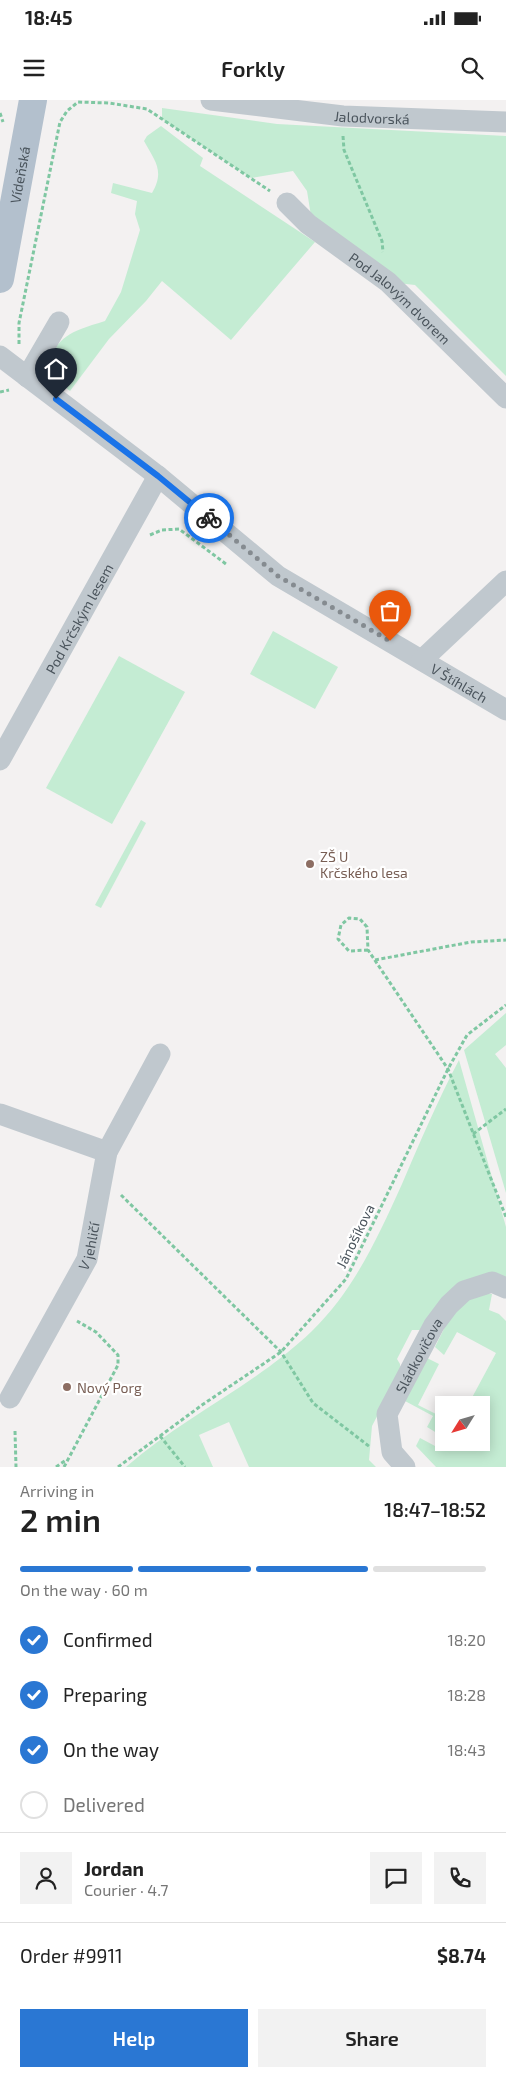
<!DOCTYPE html>
<meta charset="utf-8">
<style>
body{margin:0;font-family:"Exo 2",sans-serif;background:#f2f2f2;color:#222;height:100vh;display:flex;flex-direction:column;font-size:19px;white-space:nowrap}
*{box-sizing:border-box;margin:0}
p{font-size:16px;color:#767676}
.icon{flex:none;width:28px;height:28px;fill:none;stroke:currentColor;stroke-width:2;stroke-linecap:round;stroke-linejoin:round}
.map{position:relative;height:1367px;overflow:hidden}
.panel{display:flex;flex-direction:column;background:#fff;flex:1}
.panel>*{flex:none}
.needle{width:32px;rotate:233deg}
.tools{position:absolute;left:435px;top:1296px;display:grid;gap:10px}
.tools a{display:grid;place-items:center;width:55px;height:55px;border-radius:0px;background:#fff;box-shadow:0 2px 12px #0003;font-size:25px}
.pin{position:absolute;display:grid;place-items:center;width:42px;height:42px;color:#fff;margin:-51px -21px;border-radius:50% 50% 50% 0;rotate:-45deg;box-shadow:0 0 5px #0007}
.pin .icon{rotate:45deg}
.courier{position:absolute;display:grid;place-items:center;width:50px;height:50px;margin:-25px;border:4px solid #1a73e8;border-radius:50%;background:#fff;color:#222;box-shadow:0 1px 6px #0007}
.headline em{font-style:normal;font-weight:600}
.headline div{display:flex;flex-direction:column-reverse}
.headline{display:flex;align-items:center;justify-content:space-between;height:85px;padding:0 20px}
h1{font-size:32px;font-weight:600;line-height:38px}
.bar{display:grid;grid-template-columns:repeat(4,1fr);gap:8px 5px;align-content:center;height:60px;padding:0 20px}
.bar i{height:6px;border-radius:4px;background:#e0e0e0}
.bar .on{background:#2a77d3}
.bar p{grid-column:span 4}
.line{display:flex;align-items:center;gap:12px;padding:0 20px;border-top:1px solid #e0e0e0}
.line div{flex:1}
.round{display:grid;place-items:center;flex:none;width:52px;height:52px;border-radius:0px;background:#f2f2f2}
ol{padding:0 20px;list-style:none}
li{display:flex;align-items:center;gap:15px;height:55px}
li p{margin-inline-start:auto}
li .icon{padding:5px;border-radius:50%;background:#2a77d3;color:#fff;stroke-width:4}
li:last-child{color:#767676}
li i{width:28px;height:28px;border:2px solid #e0e0e0;border-radius:50%}
.button{display:flex;gap:10px;margin-top:auto;padding:10px 20px}
.button a{flex:1;height:58px;border-radius:0px;background:#2a77d3;color:#fff;font-size:20px;font-weight:600;line-height:58px;text-align:center}
.button a+a{background:#f2f2f2;color:#222}
.status{display:flex;justify-content:space-between;align-items:center;height:35px;padding:0 25px;background:#fff;direction:ltr}
.status svg{height:14px;fill:currentColor}
header{display:flex;justify-content:space-between;align-items:center;height:65px;padding:0 20px;background:#fff;font-size:22px;font-weight:600}
.map>svg:first-child{display:block}
</style>
<div class="status"><b>18:45</b><svg viewBox="0 0 49 12"><path d="M0 12V9h3v3zM5 12V6h3v6zM10 12V3h3v9zM15 12V0h3v12zM26 1h20v11H26zM47 4h2v5h-2z"/></svg></div>
<header><svg class="icon" aria-label="menu" viewBox="0 0 24 24"><path d="M4 6h16M4 12h16M4 18h16"/></svg>Forkly<svg class="icon" aria-label="search" viewBox="0 0 24 24"><circle cx="10" cy="10" r="6"/><path d="M15 15l6 6"/></svg></header>
<div class="map">
<svg width="506" height="1367" viewBox="0 0 506 1367">
<rect width="100%" height="100%" fill="#f3f1f1"/>
<!-- green -->
<g fill="#c4ecd3">
<path d="M 162,8 L 277,24 L 506,36 L 506,276 L 415,185 L 388,182 L 312,122 L 307,91 L 293,71 L 251,78 L 162,19 Z"/>
<path d="M 161,26 L 203,58 L 200,66 L 315,142 L 231,240 L 162,181 L 146,201 L 109,239 L 70,291 L 41,269 C 63,234 66,233 105,221 L 121,192 L 140,130 L 135,114 L 137,101 L 111,93 L 113,83 L 152,93 C 165,71 155,61 144,41 L 147,36 Z"/>
<path d="M 273,531 L 338,567 L 315,609 L 250,574 Z"/>
<path d="M 119,556 L 185,592 L 112,724 L 46,688 Z"/>
<path d="M 141,720 L 146,723 L 101,808 L 95,805 Z"/>
<path d="M 506,913 L 506,945 L 495,954 L 506,968 L 506,1093 L 464,950 Z"/>
<path d="M 459,960 L 506,1127 L 506,1178 L 490,1175 L 421,1230 L 412,1230 L 397,1259 L 400,1264 L 400,1272 L 372,1326 L 369,1360 L 376,1367 L 249,1367 L 229,1322 L 199,1335 L 213,1367 L 126,1367 C 184,1316 256,1285 312,1231 C 354,1190 378,1137 402,1084 C 420,1042 438,1000 459,960 Z"/>
<path d="M 481,1194 L 492,1194 L 489,1210 L 499,1214 L 506,1221 L 506,1367 L 436,1367 L 416,1346 L 420,1338 L 435,1346 L 440,1335 L 427,1327 L 433,1316 L 405,1301 L 427,1258 L 439,1264 L 418,1305 L 444,1318 L 444,1342 L 481,1342 L 481,1305 L 468,1305 L 496,1253 L 457,1232 L 444,1255 L 435,1247 C 448,1222 453,1204 481,1194 Z"/>
</g>
<g fill="none" stroke-linecap="round" stroke-linejoin="round">
<!-- path -->
<g stroke="#7fc7a2" stroke-width="3" stroke-dasharray="4 2.5" stroke-linecap="butt">
<path d="M 0,13 L 3,22"/>
<path d="M 343,36 L 344,50 L 382,141 L 383,152"/>
<path d="M 19,244 L 19,223 L 60,22 L 67,11 L 78,2 L 109,3 L 147,9 L 270,91"/>
<path d="M 0,292 L 9,290"/>
<path d="M 150,435 L 162,430 L 179,429 L 226,464"/>
<path d="M 368,850 L 349,851 L 338,839 L 341,825 L 349,818 L 360,819 L 367,827 L 368,850 L 448,969 L 506,1117"/>
<path d="M 375,860 L 471,842 L 506,840"/>
<path d="M 473,1034 L 506,1009"/>
<path d="M 121,1095 L 281,1252 L 313,1303 L 370,1347"/>
<path d="M 15,1331 L 16,1367"/>
<path d="M 160,1336 L 185,1367"/>
<path d="M 56,1367 L 66,1360"/>
<path d="M 64,1367 L 118,1265 L 118,1255 L 96,1232 L 77,1221"/>
<path d="M 118,1367 L 202,1305 L 281,1252 L 346,1179 L 448,969 L 467,935 L 506,905"/>
</g>
<!-- minor -->
<g stroke="#c0c8ce" stroke-width="21">
<path id="s1" d="M 211,0 L 343,16 L 506,22"/>
<path id="s2" d="M 287,103 L 308,124 L 388,182 L 506,298"/>
<path id="s3" d="M 0,256 L 158,376 L 278,476 L 506,610"/>
<path d="M 27,277 L 59,222"/>
<path d="M 422,560 L 506,481"/>
<path id="s4" d="M 0,660 L 158,376"/>
<path d="M 0,1014 L 107,1052"/>
<path id="s5" d="M 10,1298 L 87,1159 L 107,1052 L 160,954"/>
<path id="s6" d="M 405,1367 L 392,1352 L 387,1314 L 434,1225 L 449,1205 L 464,1191 L 492,1182 L 506,1188"/>
</g>
<!-- major -->
<path stroke="#b3c0cd" stroke-width="28" id="s7" d="M 0,179 L 33,0"/>
</g>
<g fill="none" stroke-linecap="round" stroke-linejoin="round">
<!-- done -->
<path stroke="#858b90" stroke-width="5" stroke-dasharray="0 9" d="M 209,418 L 278,476 L 390,541"/>
<!-- route -->
<path stroke="#1a73e8" stroke-width="6" d="M 56,299 L 158,376 L 209,418"/>
</g>
<!-- markers -->
<g fill="#8d6e63" stroke="#fff" stroke-width="2">
<circle cx="310" cy="764" r="5"/>
<circle cx="67" cy="1287" r="5"/>
</g>
<g text-anchor="middle" dominant-baseline="central" stroke-width="4.5" stroke-linejoin="round" paint-order="stroke">
<!-- street labels -->
<g font-size="14" fill="#4a545c" stroke="#fff">
<text stroke="none"><textPath href="#s1" startOffset="162">Jalodvorská</textPath></text>
<text stroke="none"><textPath href="#s7" startOffset="106">Vídeňská</textPath></text>
<text stroke="none"><textPath href="#s2" startOffset="148">Pod Jalovým dvorem</textPath></text>
<text stroke="none"><textPath href="#s4" startOffset="162">Pod Krčským lesem</textPath></text>
<text stroke="none"><textPath href="#s3" startOffset="565">V Štíhlách</textPath></text>
<text transform="translate(355 1136) rotate(-64)">Jánošíkova</text>
<text stroke="none"><textPath href="#s5" startOffset="172">V jehličí</textPath></text>
<text stroke="none"><textPath href="#s6" startOffset="125">Sládkovičova</textPath></text>
</g>
<!-- education labels -->
<g font-size="14" fill="#785e54" stroke="#fff" text-anchor="start">
<text x="320" y="756">ZŠ U<tspan x="320" dy="16">Krčského lesa</tspan></text>
<text x="77" y="1287">Nový Porg</text>
</g>
</g>
</svg>
<div class="tools">
<a><svg class="needle" viewBox="-14 -14 28 28"><path d="M0-13l5 13h-10z" fill="#e53935"/><path d="M0 13l5-13h-10z" fill="#767676"/></svg></a>
</div>
<div class="pin" style="left:390px;top:541px;background:#ea580c"><svg class="icon" aria-label="bag" viewBox="0 0 24 24"><path d="M5 8h14l-1 12H6zM9 8a3 3 0 0 1 6 0"/></svg></div>
<div class="pin" style="left:56px;top:299px;background:#1f2937"><svg class="icon" aria-label="home" viewBox="0 0 24 24"><path d="M3 11l9-7 9 7M6 9v11h12V9"/></svg></div>
<div class="courier" style="left:209px;top:418px"><svg class="icon" aria-label="bike" viewBox="0 0 24 24"><circle cx="6" cy="16" r="4"/><circle cx="18" cy="16" r="4"/><path d="M6 16l4-8h5l3 8M10 8l3 8H6M13 5h3"/></svg></div>
</div>
<section class="panel">
<div class="headline"><div><h1>2 min</h1><p>Arriving in</p></div><em>18:47–18:52</em></div>
<div class="bar"><i class="on"></i><i class="on"></i><i class="on"></i><i></i><p>On the way · 60 m</p></div>
<ol>
<li><svg class="icon" aria-label="check" viewBox="0 0 24 24"><path d="M5 12l5 5 9-10"/></svg>Confirmed<p>18:20</p></li>
<li><svg class="icon" aria-label="check" viewBox="0 0 24 24"><path d="M5 12l5 5 9-10"/></svg>Preparing<p>18:28</p></li>
<li><svg class="icon" aria-label="check" viewBox="0 0 24 24"><path d="M5 12l5 5 9-10"/></svg>On the way<p>18:43</p></li>
<li><i></i>Delivered</li>
</ol>
<div class="line" style="height:90px"><a class="round"><svg class="icon" aria-label="person" viewBox="0 0 24 24"><circle cx="12" cy="8" r="4"/><path d="M4 21q1-7 8-7t8 7"/></svg></a><div><b>Jordan</b><p>Courier · 4.7</p></div><a class="round"><svg class="icon" aria-label="chat" viewBox="0 0 24 24"><path d="M4 5h16v11H9l-5 4z"/></svg></a><a class="round"><svg class="icon" aria-label="phone" viewBox="0 0 24 24"><path d="M5 4h4l2 5-3 2q2 4 5 5l2-3 5 2v4C11 20 4 13 5 4z"/></svg></a></div>
<div class="line" style="height:65px"><div>Order #9911</div><b>$8.74</b></div>
<div class="button"><a>Help</a><a>Share</a></div>
</section>
